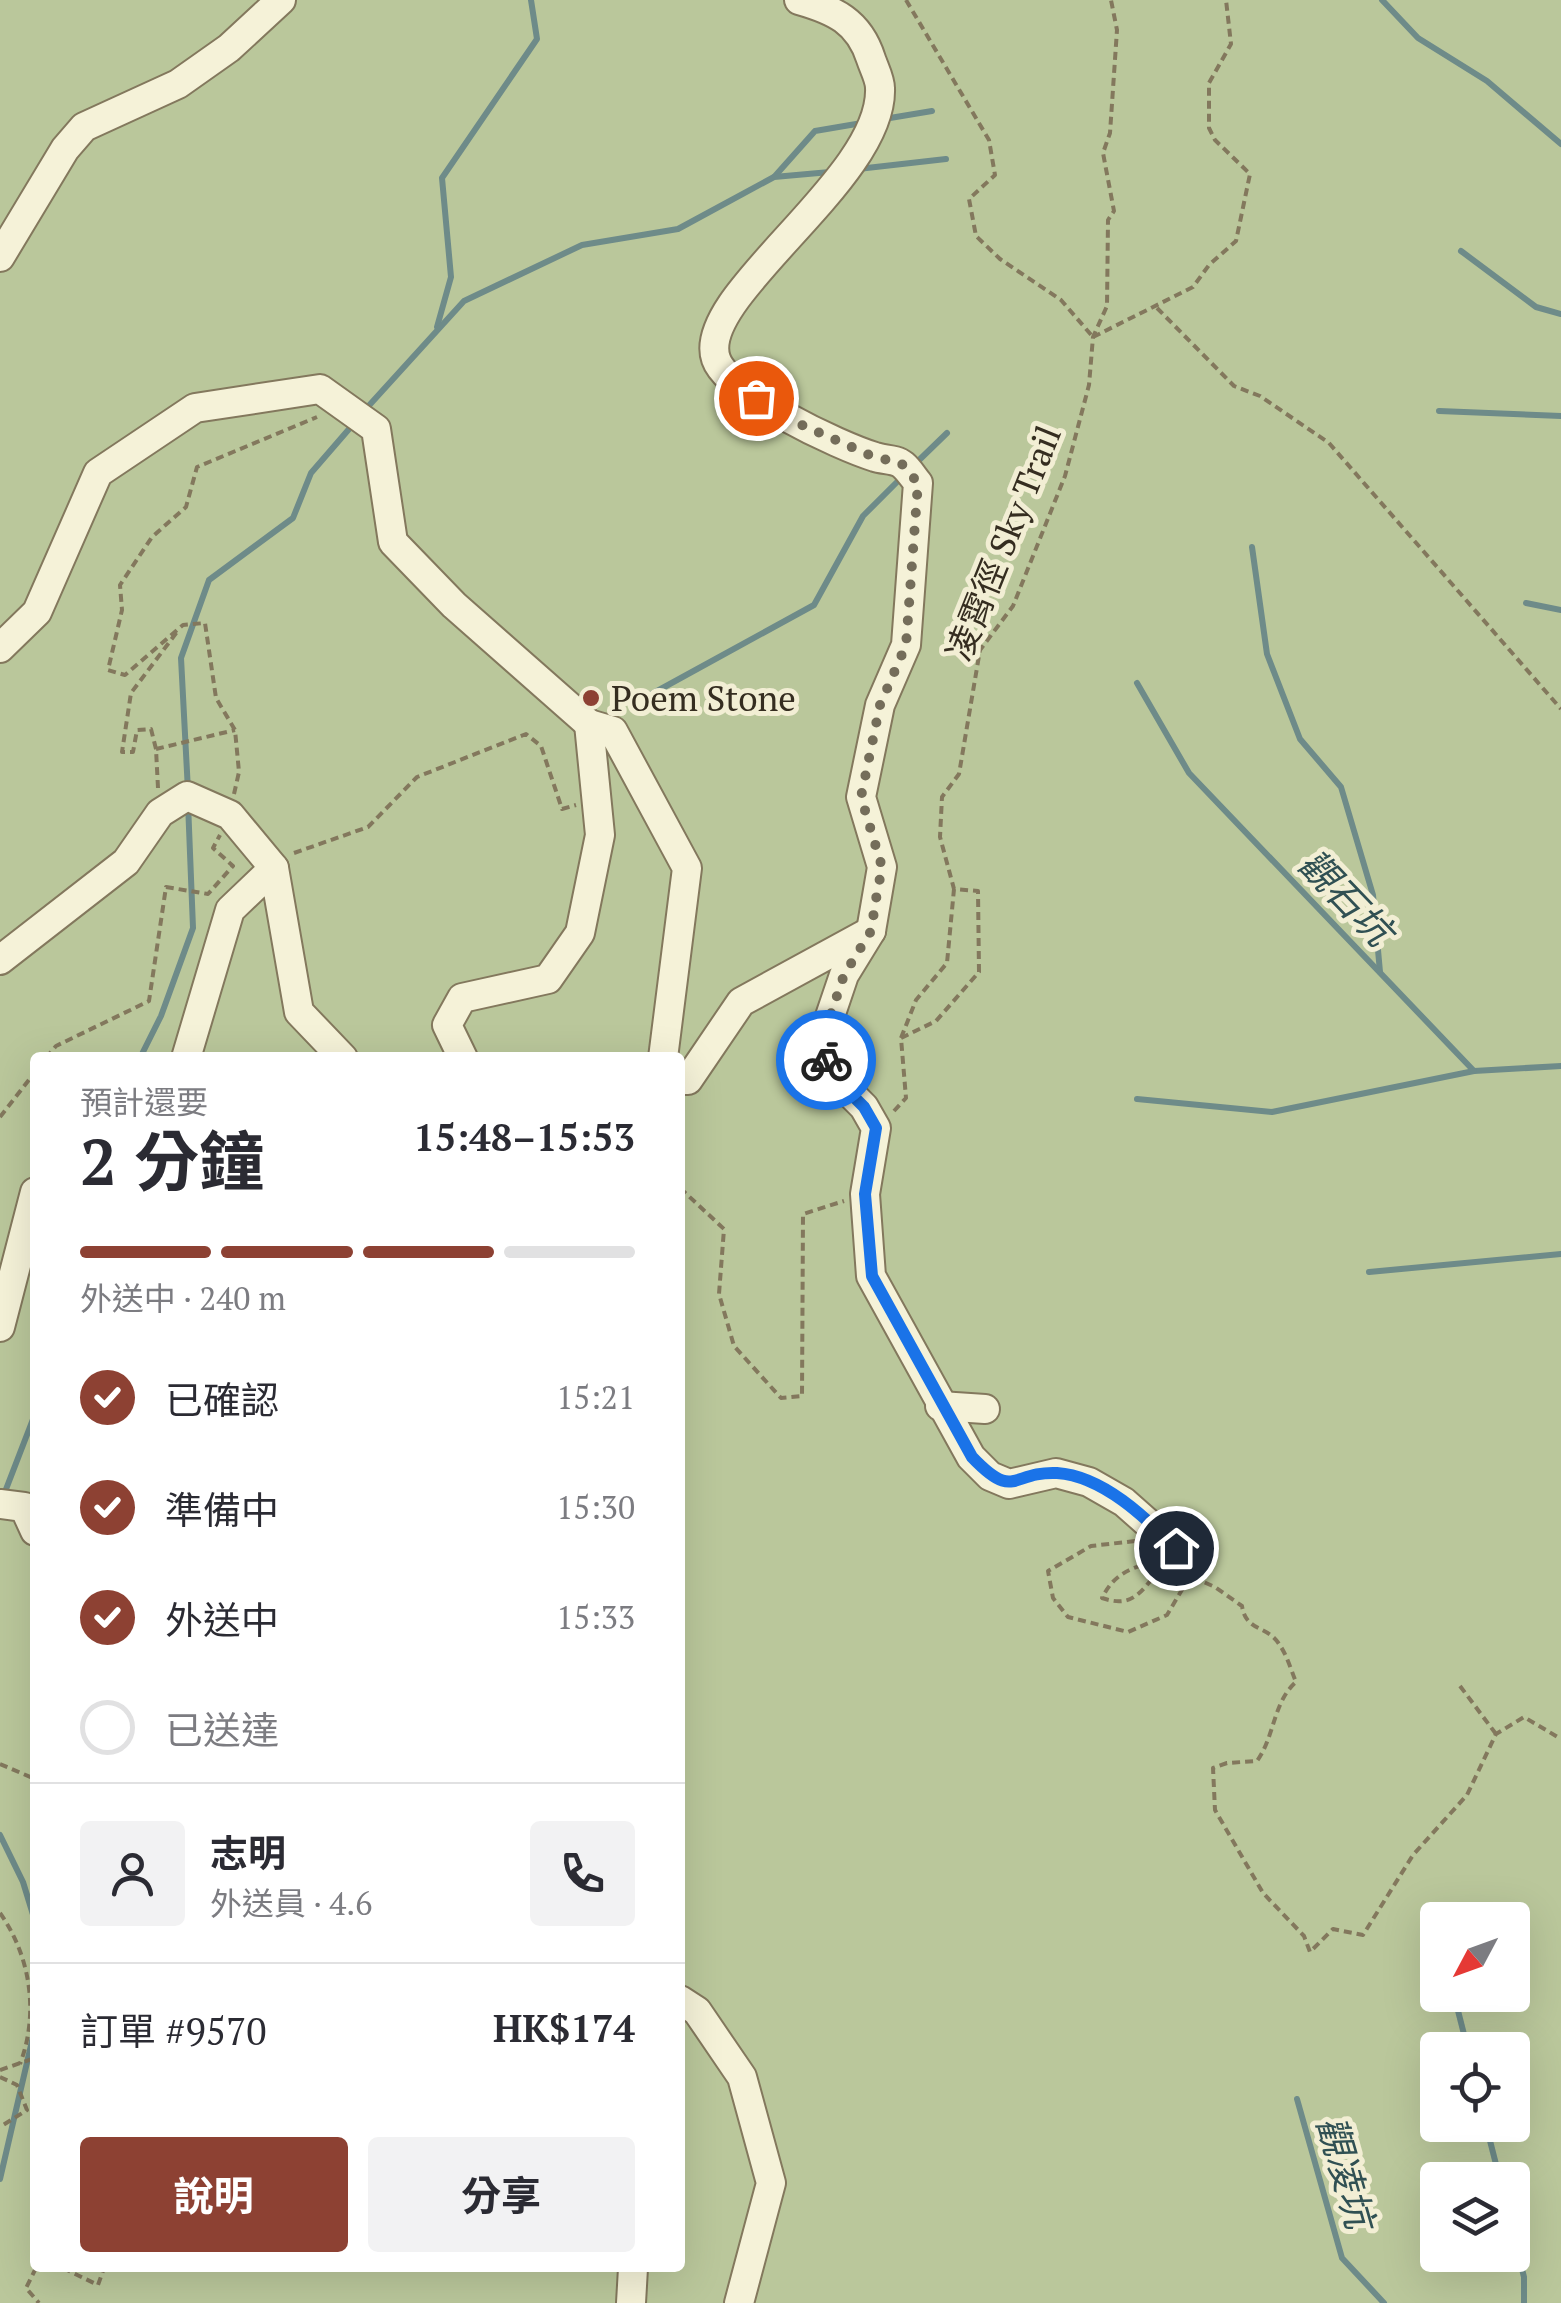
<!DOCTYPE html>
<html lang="zh-TW">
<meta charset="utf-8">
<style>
body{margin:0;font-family:"PT Serif","Noto Sans TC",serif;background:#f2f2f3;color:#2b2b33;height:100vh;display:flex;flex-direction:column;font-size:38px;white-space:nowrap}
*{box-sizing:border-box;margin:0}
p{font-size:32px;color:#7c7c81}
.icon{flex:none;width:55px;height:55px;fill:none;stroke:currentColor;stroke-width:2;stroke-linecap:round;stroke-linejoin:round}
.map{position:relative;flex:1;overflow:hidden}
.drawer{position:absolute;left:30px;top:1052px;width:655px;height:1220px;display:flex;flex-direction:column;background:#fff;border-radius:10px;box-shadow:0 10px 40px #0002}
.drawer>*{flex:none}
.needle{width:65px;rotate:229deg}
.tools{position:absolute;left:1420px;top:1902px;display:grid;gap:20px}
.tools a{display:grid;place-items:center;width:110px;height:110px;border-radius:10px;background:#fff;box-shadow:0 10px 40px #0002;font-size:50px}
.pin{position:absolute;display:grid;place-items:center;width:85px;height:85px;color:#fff;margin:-42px;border:5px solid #fff;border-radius:50%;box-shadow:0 2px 10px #0007}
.courier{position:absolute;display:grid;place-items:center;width:100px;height:100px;margin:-50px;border:8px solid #1a73e8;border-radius:50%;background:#fff;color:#222;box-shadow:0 2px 12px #0007}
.summary em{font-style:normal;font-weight:700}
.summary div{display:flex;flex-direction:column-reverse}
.summary{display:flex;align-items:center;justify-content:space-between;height:170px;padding:0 50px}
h1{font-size:65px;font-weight:700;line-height:75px}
.bar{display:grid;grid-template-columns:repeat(4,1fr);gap:15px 10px;align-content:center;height:120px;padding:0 50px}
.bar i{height:12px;border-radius:8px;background:#e1e1e2}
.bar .selected{background:#8d4133}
.bar p{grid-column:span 4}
.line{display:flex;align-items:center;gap:25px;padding:0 50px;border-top:2px solid #e1e1e2}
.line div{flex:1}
.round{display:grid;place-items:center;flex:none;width:105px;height:105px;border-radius:10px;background:#f2f2f3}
ol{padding:0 50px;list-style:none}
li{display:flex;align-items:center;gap:30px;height:110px}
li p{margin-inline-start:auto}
li .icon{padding:10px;border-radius:50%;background:#8d4133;color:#fff;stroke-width:4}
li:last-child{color:#7c7c81}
li i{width:55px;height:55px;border:5px solid #e1e1e2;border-radius:50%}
.button{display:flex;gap:20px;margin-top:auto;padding:20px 50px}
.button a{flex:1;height:115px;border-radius:10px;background:#8d4133;color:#fff;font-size:40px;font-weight:700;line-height:115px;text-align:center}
.button a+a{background:#f2f2f3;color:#2b2b33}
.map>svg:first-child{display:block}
</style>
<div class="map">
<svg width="1561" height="2303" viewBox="0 0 1561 2303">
<rect width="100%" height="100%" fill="#eae5c6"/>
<!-- green -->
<path fill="#bac79b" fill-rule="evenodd" d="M 0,0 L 1561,0 L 1561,2303 L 0,2303 ZM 35,1058 L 680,1058 L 680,2268 L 35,2268 ZM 1438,1920 L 1512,1920 L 1512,1995 L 1438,1995 ZM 1438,2050 L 1512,2050 L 1512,2125 L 1438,2125 ZM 1438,2180 L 1512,2180 L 1512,2255 L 1438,2255 Z"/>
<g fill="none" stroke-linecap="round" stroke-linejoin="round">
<!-- stream -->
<g stroke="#6e8b89" stroke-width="6">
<path d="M 1382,0 L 1418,38 L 1487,81 L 1561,144"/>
<path d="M 884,119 L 932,111"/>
<path d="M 858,169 L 946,159"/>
<path d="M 775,176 L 815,131 L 862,123"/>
<path d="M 1461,251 L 1536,307 L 1561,314"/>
<path d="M 437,327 L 451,277 L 442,178 L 537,39 L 531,0"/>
<path d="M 364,411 L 464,301 L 582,245 L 678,229 L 774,177 L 830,172"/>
<path d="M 1439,411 L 1561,416"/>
<path d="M 915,464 L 947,433"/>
<path d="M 1252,547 L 1267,654 L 1300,739 L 1341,787 L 1373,895 L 1380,972"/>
<path d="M 1526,603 L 1561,610"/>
<path d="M 1137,683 L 1189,773 L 1474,1071 L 1561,1066"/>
<path d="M 637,702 L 814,605 L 863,516 L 903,476"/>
<path d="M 188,791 L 181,658 L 209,580 L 293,518 L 311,473 L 356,421"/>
<path d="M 140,1058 L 161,1016 L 193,928 L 188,803"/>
<path d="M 1137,1099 L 1272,1112 L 1474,1071"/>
<path d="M 1369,1272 L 1561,1254"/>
<path d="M 3,1497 L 35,1414"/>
<path d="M 0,1835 L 23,1882 L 35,1921"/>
<path d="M 1454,1995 L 1468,2050"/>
<path d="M 1297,2099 L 1342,2258 L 1384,2303"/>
<path d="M 1486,2125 L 1500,2180"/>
<path d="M 0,2179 L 35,2028"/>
<path d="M 1512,2230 L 1524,2277 L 1524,2303"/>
</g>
<defs>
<g id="minor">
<path d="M 799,0 C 834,10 859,21 871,59 C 874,68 880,79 880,88 C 884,179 694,296 716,359 C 728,394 839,446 875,457 C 884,460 896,459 903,465 C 909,470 913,477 918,483 L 906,645 L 880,705 L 861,797 L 882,867 L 871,931"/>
<path d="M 0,257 L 65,149 L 84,127 L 178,84 L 229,48 L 281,0"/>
<path d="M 0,648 L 37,612 L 98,473 L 195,408 L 320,389 L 376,429 L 393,542 L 454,605 L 589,724"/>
<path d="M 0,960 L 126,862 L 160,813 L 187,796 L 230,815 L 274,868"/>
<path d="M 186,1058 L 230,910 L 274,868 L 299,1012 L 343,1058"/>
<path d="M 463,1058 L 447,1025 L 462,998 L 548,979 L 580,933 L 600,835 L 589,724 L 613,731 L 687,868 L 663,1058"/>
<path d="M 680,1080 L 688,1080 L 741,1002 L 871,931 L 844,975 L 820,1046 L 836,1079 L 864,1107 L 876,1128 L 865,1194 L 871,1276 L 971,1457 L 990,1476 L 1009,1484 L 1056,1473 L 1089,1482 L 1124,1502 L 1176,1548"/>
<path d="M 0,1327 L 35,1192"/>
<path d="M 940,1406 L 985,1409"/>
<path d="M 0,1504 L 24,1507 L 35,1531"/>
<path d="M 680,2000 L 697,2011 L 742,2077 L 771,2183 L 739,2303"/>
<path d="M 631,2303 L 633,2268"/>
</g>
</defs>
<!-- minor casing -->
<use href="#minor" stroke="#83785d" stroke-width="32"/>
<!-- path -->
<g stroke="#83785d" stroke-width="4" stroke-dasharray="8 5" stroke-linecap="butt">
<path d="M 906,0 L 989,140 L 995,175 L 969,199 L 976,236 L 1000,259 L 1061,300 L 1093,337"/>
<path d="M 1157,308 L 1234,386 L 1260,396 L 1329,443 L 1561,709"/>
<path d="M 1093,337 L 1193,287 L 1209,265 L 1236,241 L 1250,174 L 1215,140 L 1209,128 L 1209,83 L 1231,44 L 1226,0"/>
<path d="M 156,749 L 151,729 L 137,730 L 133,752 L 122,752 L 131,693 L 177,632"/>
<path d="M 158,788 L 156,749 L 235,730"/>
<path d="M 234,794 L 239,772 L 235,730 L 216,698 L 205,623 L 183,625 L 125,675 L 108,670 L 122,610 L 120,585 L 152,537 L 186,507 L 197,467 L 317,417"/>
<path d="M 294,853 L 368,827 L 417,777 L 526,734 L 541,746 L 562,809 L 576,805"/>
<path d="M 901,1038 L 916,1000 L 947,963 L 954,889"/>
<path d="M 46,1058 L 56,1046 L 149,1001 L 166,887 L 208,894 L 233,866 L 213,848 L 220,835"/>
<path d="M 894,1111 L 906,1098 L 901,1038 L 936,1021 L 979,972 L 978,891 L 954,889 L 940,837 L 942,797 L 959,774 L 980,650 L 1013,606 L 1065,476 L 1089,385 L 1093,337 L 1107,306 L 1108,220 L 1114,211 L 1103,153 L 1110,133 L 1117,30 L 1111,0"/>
<path d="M 0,1117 L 35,1072"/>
<path d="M 680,1188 L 724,1229 L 719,1294 L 734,1346 L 781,1398 L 802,1396 L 803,1214 L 844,1201"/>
<path d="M 1135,1541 L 1091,1546 L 1048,1571 L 1053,1598 L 1068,1617 L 1128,1632 L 1167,1615 L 1183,1588 L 1176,1570"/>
<path d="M 1154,1561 C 1129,1569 1114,1574 1102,1598 C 1126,1606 1136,1599 1151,1580 L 1180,1581"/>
<path d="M 1181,1572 L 1215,1587 L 1242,1606 C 1246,1632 1267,1625 1279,1644 C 1287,1655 1291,1670 1296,1682 C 1273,1702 1275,1736 1257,1761 L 1227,1763 L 1213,1768 L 1215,1810 L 1263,1893 L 1304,1936 L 1310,1952 L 1333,1929 L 1363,1935 L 1413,1855 L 1467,1795 L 1496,1734 L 1524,1717 L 1561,1739"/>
<path d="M 1460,1686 L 1496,1734"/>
<path d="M 0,1764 L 35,1779"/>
<path d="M 0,1913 C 31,1957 39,2014 20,2064"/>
<path d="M 0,2070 L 35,2058"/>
<path d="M 0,2077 L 17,2085 L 27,2110 L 0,2127"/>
<path d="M 36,2268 L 26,2288 L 39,2303"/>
<path d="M 63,2268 L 98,2285 L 104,2268"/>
</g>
<!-- minor -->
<use href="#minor" stroke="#f5f2d8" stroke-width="28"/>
</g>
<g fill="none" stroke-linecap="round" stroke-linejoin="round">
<!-- done -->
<path stroke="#746d5a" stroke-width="10" stroke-dasharray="0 18" d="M 756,398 L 784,417 L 874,457 L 901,463 L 918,483 L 906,645 L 880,705 L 861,797 L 882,867 L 876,899 L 871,931 L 844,975 L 820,1046 L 826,1060"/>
<!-- route -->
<path stroke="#1a73e8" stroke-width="12" d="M 826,1060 L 836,1079 L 864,1107 L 876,1128 L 865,1194 L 872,1276 L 972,1457 C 1015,1502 1011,1471 1057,1473 C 1103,1476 1146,1518 1176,1548"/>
</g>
<!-- markers -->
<circle fill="#8d4133" stroke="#f2eed4" stroke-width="4" cx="591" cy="698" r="10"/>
<g text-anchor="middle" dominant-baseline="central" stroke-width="10" stroke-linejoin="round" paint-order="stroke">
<!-- street labels -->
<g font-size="35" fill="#352d20" stroke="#f2eed4">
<text transform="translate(1003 543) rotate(-68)">凌霄徑 Sky Trail</text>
</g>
<!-- poi labels -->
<g font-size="35" fill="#352d20" stroke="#f2eed4" text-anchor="start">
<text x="611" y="698">Poem Stone</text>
</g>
<!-- water labels -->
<g font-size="38" font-style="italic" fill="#305053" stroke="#f2eed4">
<text transform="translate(1346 897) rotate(46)">觀石坑</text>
<text transform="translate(1346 2172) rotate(74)">觀凌坑</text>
</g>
</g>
</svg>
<div class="tools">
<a><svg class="needle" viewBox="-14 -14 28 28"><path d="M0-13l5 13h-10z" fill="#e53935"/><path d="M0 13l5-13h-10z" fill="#7c7c81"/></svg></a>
<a><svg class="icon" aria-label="locate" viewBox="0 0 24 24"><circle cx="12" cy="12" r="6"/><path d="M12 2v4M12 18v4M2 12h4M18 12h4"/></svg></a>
<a><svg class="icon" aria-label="layers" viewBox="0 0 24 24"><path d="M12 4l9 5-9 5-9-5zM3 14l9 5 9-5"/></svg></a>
</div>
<div class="pin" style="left:756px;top:398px;background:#ea580c"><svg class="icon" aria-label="bag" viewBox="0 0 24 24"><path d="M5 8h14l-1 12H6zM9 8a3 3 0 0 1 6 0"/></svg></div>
<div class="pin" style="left:1176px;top:1548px;background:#1f2937"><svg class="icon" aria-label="home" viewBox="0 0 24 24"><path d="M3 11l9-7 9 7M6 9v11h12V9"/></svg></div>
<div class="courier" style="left:826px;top:1060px"><svg class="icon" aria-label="bike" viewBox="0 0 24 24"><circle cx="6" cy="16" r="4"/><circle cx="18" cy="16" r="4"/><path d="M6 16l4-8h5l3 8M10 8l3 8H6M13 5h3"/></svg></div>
<section class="drawer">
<div class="summary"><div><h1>2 分鐘</h1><p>預計還要</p></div><em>15:48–15:53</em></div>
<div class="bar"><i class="selected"></i><i class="selected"></i><i class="selected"></i><i></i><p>外送中 · 240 m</p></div>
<ol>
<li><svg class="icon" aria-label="check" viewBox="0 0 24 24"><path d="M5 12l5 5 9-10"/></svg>已確認<p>15:21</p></li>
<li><svg class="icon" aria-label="check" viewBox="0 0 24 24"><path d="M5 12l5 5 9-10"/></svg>準備中<p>15:30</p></li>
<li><svg class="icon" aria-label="check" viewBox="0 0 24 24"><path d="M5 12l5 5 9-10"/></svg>外送中<p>15:33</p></li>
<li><i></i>已送達</li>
</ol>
<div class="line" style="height:180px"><a class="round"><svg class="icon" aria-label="person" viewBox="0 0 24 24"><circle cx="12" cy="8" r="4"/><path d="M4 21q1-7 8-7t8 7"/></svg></a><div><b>志明</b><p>外送員 · 4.6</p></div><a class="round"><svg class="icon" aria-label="phone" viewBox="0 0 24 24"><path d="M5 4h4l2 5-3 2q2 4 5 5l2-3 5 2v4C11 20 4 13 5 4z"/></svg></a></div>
<div class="line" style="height:130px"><div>訂單 #9570</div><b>HK$174</b></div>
<div class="button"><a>說明</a><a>分享</a></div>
</section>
</div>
